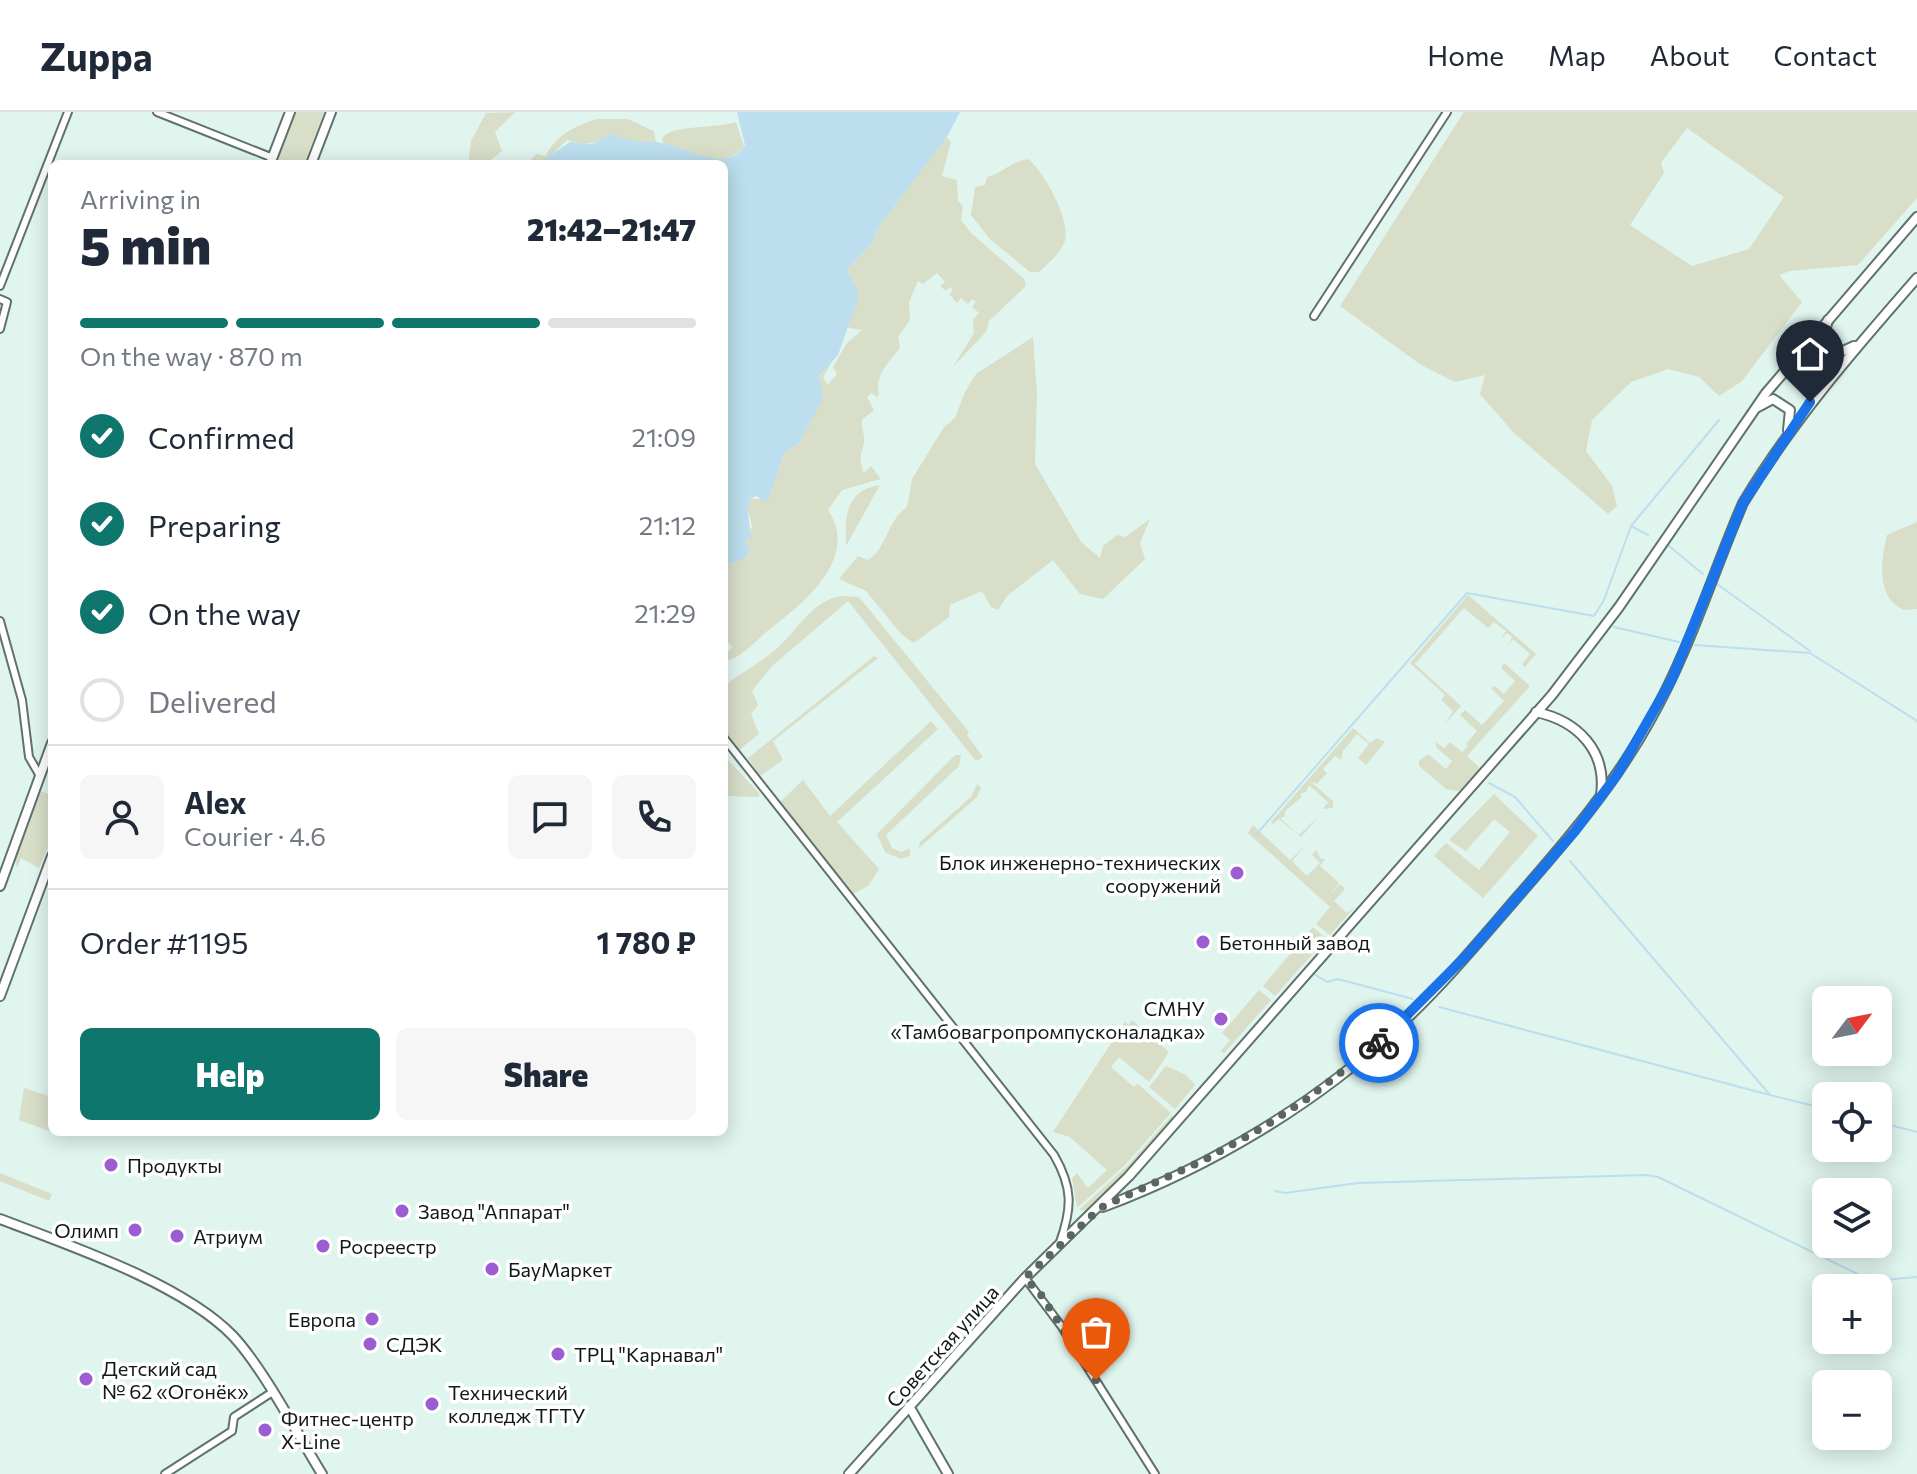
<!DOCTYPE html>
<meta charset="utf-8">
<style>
body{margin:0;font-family:Commissioner,sans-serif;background:#f6f6f7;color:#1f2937;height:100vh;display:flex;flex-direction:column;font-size:30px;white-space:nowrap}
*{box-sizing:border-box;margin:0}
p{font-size:26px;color:#747a83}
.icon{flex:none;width:44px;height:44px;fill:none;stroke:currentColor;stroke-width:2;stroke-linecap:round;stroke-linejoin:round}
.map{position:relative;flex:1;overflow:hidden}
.side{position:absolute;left:48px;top:48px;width:680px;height:976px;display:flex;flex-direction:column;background:#fff;border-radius:12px;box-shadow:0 4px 20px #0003}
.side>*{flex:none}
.needle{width:52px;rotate:58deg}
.fabs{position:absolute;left:1812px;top:874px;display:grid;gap:16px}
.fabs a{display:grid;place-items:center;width:80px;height:80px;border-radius:12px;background:#fff;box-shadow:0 4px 20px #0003;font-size:40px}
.pin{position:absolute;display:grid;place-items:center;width:68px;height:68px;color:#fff;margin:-82px -34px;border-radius:50% 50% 50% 0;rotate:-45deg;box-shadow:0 0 8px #0007}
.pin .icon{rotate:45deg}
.courier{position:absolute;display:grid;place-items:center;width:80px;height:80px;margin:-40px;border:6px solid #1a73e8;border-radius:50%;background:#fff;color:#222;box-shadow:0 2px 10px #0007}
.overview em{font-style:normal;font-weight:800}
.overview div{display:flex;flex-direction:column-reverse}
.overview{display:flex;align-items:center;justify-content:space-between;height:136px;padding:0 32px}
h1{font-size:52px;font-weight:800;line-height:60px}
.bar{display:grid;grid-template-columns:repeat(4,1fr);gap:12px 8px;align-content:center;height:96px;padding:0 32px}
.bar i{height:10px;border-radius:6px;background:#e0e1e3}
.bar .on{background:#0f766e}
.bar p{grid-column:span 4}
.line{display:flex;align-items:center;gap:20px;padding:0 32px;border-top:2px solid #e0e1e3}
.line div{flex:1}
.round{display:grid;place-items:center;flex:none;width:84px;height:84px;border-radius:12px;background:#f6f6f7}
ol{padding:0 32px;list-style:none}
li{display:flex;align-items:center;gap:24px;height:88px}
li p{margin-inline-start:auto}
li .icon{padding:8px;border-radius:50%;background:#0f766e;color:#fff;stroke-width:4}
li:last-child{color:#747a83}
li i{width:44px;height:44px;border:4px solid #e0e1e3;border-radius:50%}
.button{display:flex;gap:16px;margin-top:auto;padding:16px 32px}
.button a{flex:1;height:92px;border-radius:12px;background:#0f766e;color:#fff;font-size:32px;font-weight:800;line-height:92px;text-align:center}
.button a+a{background:#f6f6f7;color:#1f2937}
header{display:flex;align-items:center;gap:48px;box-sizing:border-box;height:112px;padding:0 40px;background:#fff;border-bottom:2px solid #e0e1e3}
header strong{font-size:38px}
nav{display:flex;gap:44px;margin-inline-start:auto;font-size:28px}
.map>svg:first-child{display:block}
</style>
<header>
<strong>Zuppa</strong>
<nav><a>Home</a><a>Map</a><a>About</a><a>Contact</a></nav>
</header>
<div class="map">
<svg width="1917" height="1362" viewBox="0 0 1917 1362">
<rect width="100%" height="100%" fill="#e0f5ee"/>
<!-- green -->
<g fill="#d8dec8" fill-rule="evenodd">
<path d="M 292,0 L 324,0 L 304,52 L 273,52 Z"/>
<path d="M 515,0 L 495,20 L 502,39 L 486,52 L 468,52 L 471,29 L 486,1 Z"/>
<path d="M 1464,0 L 1917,0 L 1917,86 L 1858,153 L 1790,159 L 1779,163 L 1802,190 L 1742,269 L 1719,284 L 1699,265 L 1668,257 L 1631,270 L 1592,308 L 1586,339 L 1612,374 L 1617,394 L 1608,402 L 1514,321 L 1480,282 L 1485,263 L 1455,270 L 1421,253 L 1340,194 ZM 1687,16 L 1784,85 L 1749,137 L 1692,154 L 1630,113 L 1664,61 L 1661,51 Z"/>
<path d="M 597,7 L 628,7 L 654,19 L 656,30 L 633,32 L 611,22 C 599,32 583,34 567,28 L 542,52 L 527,52 L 536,42 L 546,44 C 554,24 577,13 597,7 Z"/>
<path d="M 736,10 L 744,35 C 724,60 688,42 664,35 L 662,26 C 673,12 715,17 736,10 Z"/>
<path d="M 946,25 L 951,30 L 942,64 L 957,68 L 958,89 L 963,94 L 961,108 L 971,121 L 1024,167 L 1026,174 L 989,209 L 986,220 L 953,255 L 974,221 L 973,207 L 979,201 L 972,195 L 976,190 L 972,187 L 968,192 L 961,186 L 957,191 L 949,182 L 953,178 L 950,175 L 946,179 L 940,174 L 945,170 L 937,161 L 923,172 L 918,169 L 909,190 L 910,208 L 898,225 L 900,236 C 889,250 874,264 879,283 L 877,285 L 871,281 L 867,285 L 874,298 L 862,308 C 861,316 865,322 864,329 C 862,347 857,340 864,361 L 871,354 L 881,367 L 842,378 L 828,398 C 860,445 805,490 771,516 C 756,528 745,543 727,549 L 725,544 L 732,535 L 724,525 L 724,454 L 745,446 L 744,428 L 752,415 L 748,396 L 750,387 L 769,387 L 784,341 L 799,331 L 823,284 L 812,273 L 832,249 L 823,266 L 828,273 L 837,262 L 833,255 L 847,231 L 862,218 L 848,216 L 858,178 L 847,158 L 872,131 L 878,116 Z"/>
<path d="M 1028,47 C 1044,59 1073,112 1064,131 C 1060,142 1047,152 1039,160 L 1030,160 L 989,126 L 971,103 L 975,75 L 985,73 L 987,65 C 1003,61 1009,50 1028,47 Z"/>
<path d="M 1033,225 L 1037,282 L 1035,352 L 1081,430 L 1100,446 L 1103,434 L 1117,423 L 1125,425 L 1150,407 L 1140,431 L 1145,447 L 1103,487 L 1080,482 L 1053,448 L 1007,484 L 998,498 L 991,495 L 982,479 L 950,493 L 949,505 L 914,531 L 902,523 L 866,479 L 839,467 L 858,444 L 868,448 C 888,435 886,410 907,395 L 912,367 L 944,315 L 955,306 L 965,280 L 976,262 Z"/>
<path d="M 880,373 L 846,434 C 845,403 845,379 880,373 Z"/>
<path d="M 1917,410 L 1917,497 L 1904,498 C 1875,486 1881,447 1887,423 Z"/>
<path d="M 1468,483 L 1536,542 L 1525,555 L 1522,552 L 1530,542 L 1513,527 L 1508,534 L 1512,525 L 1507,521 L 1500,527 L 1506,519 L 1494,510 L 1488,516 L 1464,496 L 1415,552 L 1461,594 L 1445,612 L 1453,599 L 1441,588 L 1445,583 L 1410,551 Z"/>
<path d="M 845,484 L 859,485 L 969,620 L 967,623 L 983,645 L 976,649 L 848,489 L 772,554 L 752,579 L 758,593 L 751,602 L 759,622 L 739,638 L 724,619 L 724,574 C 741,561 760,551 776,537 C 800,517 812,486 845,484 Z"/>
<path d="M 874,544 L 878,546 L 773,629 L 783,648 L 760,664 L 748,646 Z"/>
<path d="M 1504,551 L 1530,574 L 1467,644 L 1479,655 L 1478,659 L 1459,679 L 1446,677 L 1419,654 L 1419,649 L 1428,642 L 1446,657 L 1452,649 L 1436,635 L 1436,630 L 1444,636 L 1450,630 L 1462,640 L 1468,634 L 1466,632 L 1477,619 L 1460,603 L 1465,598 L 1482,613 L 1504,589 L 1491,576 L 1494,574 L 1504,582 L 1515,569 L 1501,556 Z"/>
<path d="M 931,609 L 938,617 L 837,710 L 879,757 L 868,774 L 853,782 L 779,691 L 803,668 L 830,704 Z"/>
<path d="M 1353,616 L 1370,631 L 1377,626 L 1385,630 L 1366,653 L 1358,646 L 1369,632 L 1357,622 L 1343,639 L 1341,648 L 1335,644 L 1323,657 L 1327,661 L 1317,672 L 1311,670 L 1333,689 L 1333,696 L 1323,697 L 1328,690 L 1309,673 L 1306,680 L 1300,682 L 1302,685 L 1286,698 L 1284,705 L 1280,706 L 1299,723 L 1320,703 L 1301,725 L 1279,707 L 1273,712 L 1271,710 Z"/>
<path d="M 955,643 L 961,643 L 959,654 L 886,723 L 892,736 L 901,740 L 910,736 L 910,744 L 901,747 L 885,740 L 877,722 Z"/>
<path d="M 724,644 L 760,682 L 758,685 L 724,684 Z"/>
<path d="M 977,672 L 981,676 L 977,685 L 919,736 L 920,730 L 971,685 Z"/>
<path d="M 43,680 L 52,683 L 52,726 L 39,756 L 21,746 L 17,756 L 14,742 L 37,681 Z"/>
<path d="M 1494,682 L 1538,724 L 1483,786 L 1434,744 L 1446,731 L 1479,758 L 1510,720 L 1494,707 L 1466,739 L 1449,728 Z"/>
<path d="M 1253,713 L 1290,748 L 1308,731 L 1292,749 L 1307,764 L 1320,751 L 1312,743 L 1316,738 L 1321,747 L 1325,747 L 1320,754 L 1339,771 L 1330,782 L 1340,772 L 1345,777 L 1334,789 L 1347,801 L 1355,795 L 1330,823 L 1316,812 L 1330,795 L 1248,721 Z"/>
<path d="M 1313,815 L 1326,827 L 1275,884 L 1263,874 Z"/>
<path d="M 1259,878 L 1271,888 L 1224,941 L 1221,939 L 1230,928 L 1222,921 Z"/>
<path d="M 1132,908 L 1169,940 L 1149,970 L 1119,945 L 1111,955 L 1134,975 L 1138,972 L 1171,1001 L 1125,1053 L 1077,1096 L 1072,1066 L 1077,1061 L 1088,1076 L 1107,1058 L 1070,1025 L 1053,1020 L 1125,910 L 1129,913 Z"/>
<path d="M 1166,954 L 1186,963 L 1195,973 L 1175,997 L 1149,975 Z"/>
<path d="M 24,976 L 52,985 L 52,1020 L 19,1008 Z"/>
<path d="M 1173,1002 L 1172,1010 L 1089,1099 L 1079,1098 L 1127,1054 Z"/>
<path d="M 0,1061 L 52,1082 L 49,1089 L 0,1069 Z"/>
</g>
<!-- water -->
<path fill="#bcdeee" d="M 737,0 L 960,0 L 948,23 L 878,116 L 872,131 L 847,158 L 858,178 L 858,187 L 838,243 L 819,264 L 823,286 L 799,331 L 784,341 L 769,387 L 764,389 L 756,384 L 750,387 C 747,399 749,415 752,425 L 745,428 L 750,438 L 745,446 L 724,454 L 724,52 L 538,52 L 570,30 L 592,32 L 612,22 C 629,30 638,30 656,30 C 677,31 729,65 745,33 Z"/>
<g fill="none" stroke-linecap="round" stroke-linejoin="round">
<!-- stream -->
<g stroke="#bcdeee" stroke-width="2">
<path d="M 1648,423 L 1631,414 L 1719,308"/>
<path d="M 1669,434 L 1703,462"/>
<path d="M 1717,472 L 1810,539"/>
<path d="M 1614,515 L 1679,530"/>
<path d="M 1695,533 L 1810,541 L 1917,609"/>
<path d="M 1489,671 L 1515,685 L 1553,729"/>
<path d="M 1255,724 L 1467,481 L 1594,504 L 1604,488 L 1631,414"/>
<path d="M 1570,749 L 1770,983 L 1826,997"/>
<path d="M 1314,862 L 1327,870 L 1338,867 L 1413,887"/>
<path d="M 1439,895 L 1770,983"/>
<path d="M 1878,1010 L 1917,1020"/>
<path d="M 1275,1079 L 1285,1081 L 1358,1071 L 1646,1063 L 1658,1065 L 1872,1169 L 1917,1165"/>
</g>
<defs>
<g id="street">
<path d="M 157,0 L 273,46"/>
<path d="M 0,174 L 68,0"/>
<path d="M 0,187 L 7,190 L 0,217"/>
<path d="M 1314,204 L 1447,0"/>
<path d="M 0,509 L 22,588 L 29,645 L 40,664"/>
<path d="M 724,626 L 1054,1043 C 1073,1076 1072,1096 1060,1130"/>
<path d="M 1025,1166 L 1062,1215 L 1155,1362"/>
<path d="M 165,1362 L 232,1319 L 234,1305 L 271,1281"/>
</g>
<g id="secondary">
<path d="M 270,52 L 290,0"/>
<path d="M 311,52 L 331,0"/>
<path d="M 1828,208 L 1823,227 L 1826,235 L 1841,240 L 1854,234"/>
<path d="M 1758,295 L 1773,287 L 1790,298 L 1788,318"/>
<path d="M 1536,600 C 1578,609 1607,639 1601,683"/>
<path d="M 0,774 L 52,631"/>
<path d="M 0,884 L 52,744"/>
<path d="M 1103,1095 C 1210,1055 1318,991 1401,912 C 1444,872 1481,827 1520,782 C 1568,727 1615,672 1650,608 C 1689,540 1712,463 1743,391 C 1793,308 1854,238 1917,166"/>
<path d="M 0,1107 C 69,1133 183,1172 233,1224 C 263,1256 298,1323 322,1362"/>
<path d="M 909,1294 L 948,1362"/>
<path d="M 849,1362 L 1025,1166 L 1129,1064 L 1552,583 L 1619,495 L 1766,281 L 1917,105"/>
</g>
</defs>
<!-- street casing -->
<use href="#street" stroke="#60726c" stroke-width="10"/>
<!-- secondary casing -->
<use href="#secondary" stroke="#60726c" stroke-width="12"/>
<!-- street -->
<use href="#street" stroke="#fff" stroke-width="6"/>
<!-- secondary -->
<use href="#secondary" stroke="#fff" stroke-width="8"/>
</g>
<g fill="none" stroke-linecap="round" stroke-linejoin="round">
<!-- done -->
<path stroke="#596662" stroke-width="8" stroke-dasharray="0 14.4" d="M 1096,1268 L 1041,1183 L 1025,1166 L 1100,1096 L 1204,1048 L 1262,1016 L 1308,986 L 1379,931"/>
<!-- route -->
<path stroke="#1a73e8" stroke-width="10" d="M 1379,931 L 1468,842 L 1575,719 L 1617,663 L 1672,567 L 1743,391 L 1810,290"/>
</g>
<!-- markers -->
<g fill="#9c5cd2" stroke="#fff" stroke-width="3">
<circle cx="1237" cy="761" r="8"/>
<circle cx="1203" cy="830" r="8"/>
<circle cx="1221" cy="907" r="8"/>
<circle cx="111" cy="1053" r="8"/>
<circle cx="402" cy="1099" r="8"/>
<circle cx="135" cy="1118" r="8"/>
<circle cx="177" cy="1124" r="8"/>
<circle cx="323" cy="1134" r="8"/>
<circle cx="492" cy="1157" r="8"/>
<circle cx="372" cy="1207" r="8"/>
<circle cx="370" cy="1232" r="8"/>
<circle cx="558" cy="1242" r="8"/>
<circle cx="86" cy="1267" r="8"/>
<circle cx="432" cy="1292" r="8"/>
<circle cx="265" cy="1318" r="8"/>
</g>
<g text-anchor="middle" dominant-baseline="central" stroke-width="7" stroke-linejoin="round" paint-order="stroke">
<!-- poi labels -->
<g font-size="20" fill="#111916" stroke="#fff" text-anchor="start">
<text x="1221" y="750" text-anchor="end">Блок инженерно-технических<tspan x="1221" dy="23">сооружений</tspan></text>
<text x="1219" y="830">Бетонный завод</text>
<text x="1205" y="896" text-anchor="end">СМНУ<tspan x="1205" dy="23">«Тамбовагропромпусконаладка»</tspan></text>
<text x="127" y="1053">Продукты</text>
<text x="418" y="1099">Завод "Аппарат"</text>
<text x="119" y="1118" text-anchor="end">Олимп</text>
<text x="193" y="1124">Атриум</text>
<text x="339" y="1134">Росреестр</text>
<text x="508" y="1157">БауМаркет</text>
<text x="356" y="1207" text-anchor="end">Европа</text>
<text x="386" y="1232">СДЭК</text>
<text x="574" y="1242">ТРЦ "Карнавал"</text>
<text x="102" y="1256">Детский сад<tspan x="102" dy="23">№ 62 «Огонёк»</tspan></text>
<text x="448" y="1280">Технический<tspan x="448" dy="23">колледж ТГТУ</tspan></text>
<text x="281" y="1306">Фитнес-центр<tspan x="281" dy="23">X-Line</tspan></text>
</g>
<!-- street labels -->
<g font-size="20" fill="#111916" stroke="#fff">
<text transform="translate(942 1234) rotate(-48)">Советская улица</text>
</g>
</g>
</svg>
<div class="fabs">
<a><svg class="needle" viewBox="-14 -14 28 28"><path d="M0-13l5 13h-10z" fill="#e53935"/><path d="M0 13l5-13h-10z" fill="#747a83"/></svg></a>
<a><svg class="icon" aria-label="locate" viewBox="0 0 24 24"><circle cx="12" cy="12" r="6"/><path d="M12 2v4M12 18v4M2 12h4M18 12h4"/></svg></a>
<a><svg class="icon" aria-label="layers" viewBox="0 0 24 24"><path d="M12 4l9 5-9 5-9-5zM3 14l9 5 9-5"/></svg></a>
<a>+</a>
<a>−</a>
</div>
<div class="pin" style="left:1096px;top:1268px;background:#ea580c"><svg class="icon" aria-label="bag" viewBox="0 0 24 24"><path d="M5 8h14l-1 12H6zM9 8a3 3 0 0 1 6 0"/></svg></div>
<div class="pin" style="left:1810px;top:290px;background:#1f2937"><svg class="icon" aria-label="home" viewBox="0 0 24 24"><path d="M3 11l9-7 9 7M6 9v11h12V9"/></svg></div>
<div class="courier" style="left:1379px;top:931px"><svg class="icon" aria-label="bike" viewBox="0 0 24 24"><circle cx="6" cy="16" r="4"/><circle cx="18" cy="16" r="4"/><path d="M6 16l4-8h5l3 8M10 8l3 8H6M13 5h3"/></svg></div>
<section class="side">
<div class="overview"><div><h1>5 min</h1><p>Arriving in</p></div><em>21:42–21:47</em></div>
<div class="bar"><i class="on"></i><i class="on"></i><i class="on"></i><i></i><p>On the way · 870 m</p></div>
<ol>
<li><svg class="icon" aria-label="check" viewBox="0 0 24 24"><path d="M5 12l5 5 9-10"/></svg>Confirmed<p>21:09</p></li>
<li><svg class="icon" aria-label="check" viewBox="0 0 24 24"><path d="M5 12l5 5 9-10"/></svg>Preparing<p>21:12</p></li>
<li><svg class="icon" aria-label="check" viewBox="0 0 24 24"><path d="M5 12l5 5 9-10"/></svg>On the way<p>21:29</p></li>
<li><i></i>Delivered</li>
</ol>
<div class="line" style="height:144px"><a class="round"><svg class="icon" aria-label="person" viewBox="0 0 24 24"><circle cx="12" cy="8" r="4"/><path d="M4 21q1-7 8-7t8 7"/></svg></a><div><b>Alex</b><p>Courier · 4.6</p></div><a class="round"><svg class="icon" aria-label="chat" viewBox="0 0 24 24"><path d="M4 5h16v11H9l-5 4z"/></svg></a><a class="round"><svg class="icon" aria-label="phone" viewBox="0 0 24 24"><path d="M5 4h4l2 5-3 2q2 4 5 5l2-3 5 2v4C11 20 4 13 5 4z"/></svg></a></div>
<div class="line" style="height:104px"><div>Order #1195</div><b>1 780 ₽</b></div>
<div class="button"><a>Help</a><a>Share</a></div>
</section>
</div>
